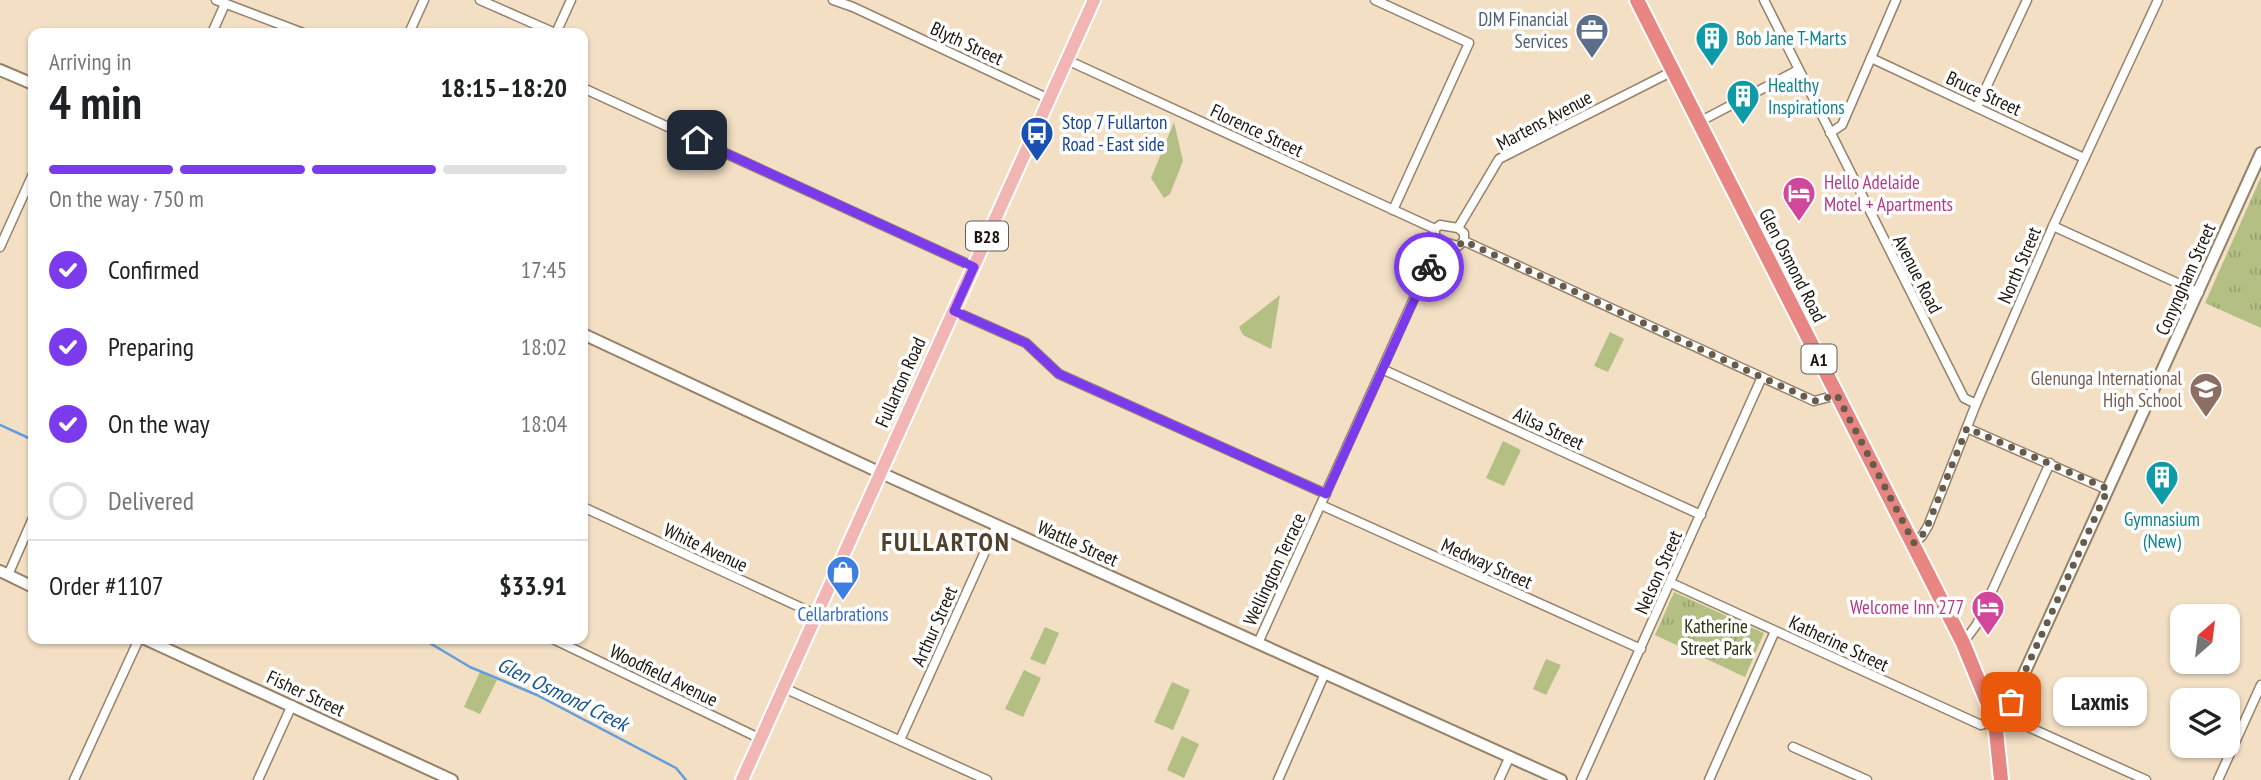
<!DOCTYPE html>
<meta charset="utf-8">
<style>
body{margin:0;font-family:"PT Sans Narrow",sans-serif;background:#f2f2f2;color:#202124;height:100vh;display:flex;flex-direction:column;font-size:26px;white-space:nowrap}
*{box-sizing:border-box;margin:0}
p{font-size:23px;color:#757577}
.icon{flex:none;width:38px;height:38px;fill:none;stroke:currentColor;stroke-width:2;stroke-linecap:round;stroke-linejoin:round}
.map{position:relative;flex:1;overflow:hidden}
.details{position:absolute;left:28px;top:28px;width:560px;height:616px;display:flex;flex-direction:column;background:#fff;border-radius:14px;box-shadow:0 2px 5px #0004}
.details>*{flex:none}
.needle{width:46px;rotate:28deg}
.fabs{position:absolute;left:2170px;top:604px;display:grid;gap:14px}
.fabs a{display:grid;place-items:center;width:70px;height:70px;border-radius:14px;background:#fff;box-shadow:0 2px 5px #0004;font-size:35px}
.pin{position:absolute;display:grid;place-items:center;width:60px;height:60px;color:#fff;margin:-30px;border-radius:14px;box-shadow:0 4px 10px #0006}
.courier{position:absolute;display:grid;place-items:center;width:70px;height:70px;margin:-35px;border:5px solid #7c3aed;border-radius:50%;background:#fff;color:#222;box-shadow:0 2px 9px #0007}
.bubble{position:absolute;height:49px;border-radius:14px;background:#fff;box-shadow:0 2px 5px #0004;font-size:23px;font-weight:800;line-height:49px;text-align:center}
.head em{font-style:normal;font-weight:800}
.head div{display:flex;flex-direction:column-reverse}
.head{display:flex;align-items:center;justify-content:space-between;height:119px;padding:0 21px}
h1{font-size:46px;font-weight:800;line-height:52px}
.bar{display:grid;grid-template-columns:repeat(4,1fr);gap:10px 7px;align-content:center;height:84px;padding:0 21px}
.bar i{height:9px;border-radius:5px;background:#e0e0e0}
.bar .on{background:#7c3aed}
.bar p{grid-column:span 4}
.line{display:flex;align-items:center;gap:18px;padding:0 21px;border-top:2px solid #e0e0e0}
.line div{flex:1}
ol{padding:0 21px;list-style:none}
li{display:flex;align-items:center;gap:21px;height:77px}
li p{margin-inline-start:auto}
li .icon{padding:7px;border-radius:50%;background:#7c3aed;color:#fff;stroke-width:4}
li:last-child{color:#757577}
li i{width:38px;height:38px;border:4px solid #e0e0e0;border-radius:50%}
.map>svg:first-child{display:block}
</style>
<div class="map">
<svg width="2261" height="780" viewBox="0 0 2261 780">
<defs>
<pattern id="park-tufts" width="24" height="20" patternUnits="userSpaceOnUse" patternTransform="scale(1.75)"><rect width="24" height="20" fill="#b3bf83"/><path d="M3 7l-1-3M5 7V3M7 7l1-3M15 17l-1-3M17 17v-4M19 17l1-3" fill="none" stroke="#99a370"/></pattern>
</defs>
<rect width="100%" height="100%" fill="#f3dfc4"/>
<!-- green -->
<g fill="#b3bf83">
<path d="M 1174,122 L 1183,161 L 1170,194 L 1164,198 L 1151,178 Z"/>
<path d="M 1280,295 L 1271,349 L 1243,335 L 1239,327 Z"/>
<path d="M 1610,332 L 1624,339 L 1608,372 L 1594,366 Z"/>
<path d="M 1503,441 L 1521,450 L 1504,486 L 1486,478 Z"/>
<path d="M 1045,627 L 1059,633 L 1045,665 L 1030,659 Z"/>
<path d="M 1546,659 L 1561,665 L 1546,695 L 1533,689 Z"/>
<path d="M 1024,670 L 1041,678 L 1023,717 L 1005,709 Z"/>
<path d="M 480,672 L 497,680 L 480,714 L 464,707 Z"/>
<path d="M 1172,682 L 1190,690 L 1173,730 L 1154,722 Z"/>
<path d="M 1182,736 L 1199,744 L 1184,778 L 1167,770 Z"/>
</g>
<!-- park -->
<g fill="url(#park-tufts)">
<path d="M 2261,177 L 2261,328 L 2205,303 Z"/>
<path d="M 1674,592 L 1764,633 L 1745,677 L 1655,635 Z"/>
</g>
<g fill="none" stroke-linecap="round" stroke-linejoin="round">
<!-- stream -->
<g stroke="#639edc" stroke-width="2.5">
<path d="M 0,425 L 33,440"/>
<path d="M 423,639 L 470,667 L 537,695 L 676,768 L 686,780"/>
</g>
<defs>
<g id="street">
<path d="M 216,0 L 303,33"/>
<path d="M 480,0 L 555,33"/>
<path d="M 833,0 L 853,7 L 1049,99"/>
<path d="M 1375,0 L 1469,43 L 1393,210"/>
<path d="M 1764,0 L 1964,398 L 1976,404"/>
<path d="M 212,33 L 225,4"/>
<path d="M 409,33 L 424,0"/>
<path d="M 556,33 L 571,0"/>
<path d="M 1871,58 L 2084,158"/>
<path d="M 1067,60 L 1435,229"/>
<path d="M 583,88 L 974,267"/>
<path d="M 1977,107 L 2027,0"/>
<path d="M 1699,122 L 1798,70"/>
<path d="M 1830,133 L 1842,125 L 1896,0"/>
<path d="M 1440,225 L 1458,228 L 1464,233 L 1464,241 L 1458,246 L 1440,241 L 1435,237 L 1435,229 Z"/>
<path d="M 2053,226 L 2199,293"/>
<path d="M 1458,228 L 1499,159 L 1673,71"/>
<path d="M 1464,241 L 1814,401 L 1837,395"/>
<path d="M 0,247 L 33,174"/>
<path d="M 954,311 L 1026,343 L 1059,374 L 1326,494"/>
<path d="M 1382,369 L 1701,515"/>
<path d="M 1967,428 L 2108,490"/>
<path d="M 1321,505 L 1641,649"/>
<path d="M 583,507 L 817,615"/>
<path d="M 1914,543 L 1922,536 L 1928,526 L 1976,404 L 2053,226 L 2158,0"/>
<path d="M 8,575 L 33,518"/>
<path d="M 1671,583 L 1981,725 L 1995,721 L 2015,721 L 2146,780"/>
<path d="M 553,639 L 761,739"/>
<path d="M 1258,643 L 1440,241"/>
<path d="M 1963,643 L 1977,624 L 2050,463"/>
<path d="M 784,688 L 987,780"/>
<path d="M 900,740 L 997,525"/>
<path d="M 1793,747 L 1867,780"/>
<path d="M 74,780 L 139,639"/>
<path d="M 258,780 L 292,705"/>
<path d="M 1278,780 L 1325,673"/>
<path d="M 1499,780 L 1510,756"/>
<path d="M 1581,780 L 1762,377"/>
<path d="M 1709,780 L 1775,631"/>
<path d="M 2218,780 L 2261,685"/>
</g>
<g id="secondary">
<path d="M 0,70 L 33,84"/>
<path d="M 583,334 L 881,473 L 1561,780"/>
<path d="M 0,571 L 33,587"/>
<path d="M 145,639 L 452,780"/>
<path d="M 1995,721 L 2012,700 L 2261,153"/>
</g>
<path id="primary" d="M 742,780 L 1094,0"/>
<path id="highway" d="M 1637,0 L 1963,643 L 1995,721 L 2001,780"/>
</defs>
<!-- street casing -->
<use href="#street" stroke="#948269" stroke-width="11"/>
<!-- secondary casing -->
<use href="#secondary" stroke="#948269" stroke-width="14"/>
<!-- primary casing -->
<use href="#primary" stroke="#fff" stroke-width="16"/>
<!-- highway casing -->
<use href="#highway" stroke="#fff" stroke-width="18"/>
<!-- street -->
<use href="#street" stroke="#fff" stroke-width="8"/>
<!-- secondary -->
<use href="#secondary" stroke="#fff" stroke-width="10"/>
<!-- primary -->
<use href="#primary" stroke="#f1b6b4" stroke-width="12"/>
<!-- highway -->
<use href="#highway" stroke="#e78682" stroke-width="14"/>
</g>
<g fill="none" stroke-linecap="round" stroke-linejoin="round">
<!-- done -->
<path stroke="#675c4c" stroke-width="7" stroke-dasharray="0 12.6" d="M 1429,267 L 1440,241 L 1458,246 L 1464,241 L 1814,401 L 1837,395 L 1914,543 L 1925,532 L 1967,428 L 2108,489 L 2011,702"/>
<!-- route -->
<path stroke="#7c3aed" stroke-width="9" d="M 697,140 L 974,267 L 954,311 L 1026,343 L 1059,374 L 1326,494 L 1429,267"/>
</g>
<!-- icons -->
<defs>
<symbol id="office-pin" viewBox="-11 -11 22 30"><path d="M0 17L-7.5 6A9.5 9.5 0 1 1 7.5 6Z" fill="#5c6f8a" stroke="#fff"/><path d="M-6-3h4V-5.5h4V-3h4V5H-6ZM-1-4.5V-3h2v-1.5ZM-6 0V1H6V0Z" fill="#fff"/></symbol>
<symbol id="building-pin" viewBox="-11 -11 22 30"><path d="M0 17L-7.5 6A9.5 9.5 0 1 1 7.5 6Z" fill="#0f9aa8" stroke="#fff"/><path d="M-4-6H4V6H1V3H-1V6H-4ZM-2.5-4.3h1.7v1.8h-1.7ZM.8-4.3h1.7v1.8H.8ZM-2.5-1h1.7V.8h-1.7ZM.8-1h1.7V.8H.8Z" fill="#fff"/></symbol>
<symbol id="bus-pin" viewBox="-11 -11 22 30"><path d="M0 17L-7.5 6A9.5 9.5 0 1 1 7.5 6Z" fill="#1a4fb4" stroke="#fff"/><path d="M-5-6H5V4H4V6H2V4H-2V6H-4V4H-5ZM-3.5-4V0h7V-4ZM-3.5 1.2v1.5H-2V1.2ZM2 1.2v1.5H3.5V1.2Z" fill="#fff"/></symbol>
<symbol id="hotel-pin" viewBox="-11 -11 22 30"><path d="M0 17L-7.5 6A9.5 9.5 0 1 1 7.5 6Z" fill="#d1479c" stroke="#fff"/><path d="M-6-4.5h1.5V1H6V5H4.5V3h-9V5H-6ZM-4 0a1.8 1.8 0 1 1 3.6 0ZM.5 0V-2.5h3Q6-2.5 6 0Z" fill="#fff"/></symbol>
<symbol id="school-pin" viewBox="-11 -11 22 30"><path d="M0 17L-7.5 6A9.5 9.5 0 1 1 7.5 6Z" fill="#8d6e63" stroke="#fff"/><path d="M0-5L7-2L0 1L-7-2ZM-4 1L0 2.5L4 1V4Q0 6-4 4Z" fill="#fff"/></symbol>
<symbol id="shop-pin" viewBox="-11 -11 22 30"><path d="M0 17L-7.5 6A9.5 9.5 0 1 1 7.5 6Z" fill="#3f7fe0" stroke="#fff"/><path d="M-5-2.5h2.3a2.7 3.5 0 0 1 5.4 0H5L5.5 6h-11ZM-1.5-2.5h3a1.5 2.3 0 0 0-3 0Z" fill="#fff"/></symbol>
</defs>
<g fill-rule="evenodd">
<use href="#office-pin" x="1573" y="11" width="38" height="52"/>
<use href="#building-pin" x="1693" y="19" width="38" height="52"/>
<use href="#building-pin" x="1724" y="77" width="38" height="52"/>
<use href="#bus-pin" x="1018" y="114" width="38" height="52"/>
<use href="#hotel-pin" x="1780" y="174" width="38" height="52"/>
<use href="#school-pin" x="2187" y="370" width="38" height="52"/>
<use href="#building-pin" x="2143" y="458" width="38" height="52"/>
<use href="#shop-pin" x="824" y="553" width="38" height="52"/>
<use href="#hotel-pin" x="1969" y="588" width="38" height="52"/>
</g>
<g text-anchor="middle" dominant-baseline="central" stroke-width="7" stroke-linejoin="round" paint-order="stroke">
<!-- shield labels -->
<g fill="#fff" stroke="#605b54" stroke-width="2">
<rect x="966" y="221.5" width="42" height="29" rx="5"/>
<rect x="1801.5" y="344.5" width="35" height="29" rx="5"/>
</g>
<g font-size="18" font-weight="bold" fill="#1c150b">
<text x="987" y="236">B28</text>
<text x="1819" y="359">A1</text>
</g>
<!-- service labels -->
<g font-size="19" fill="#4e5e75" stroke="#fff" text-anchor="end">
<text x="1568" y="19">DJM Financial<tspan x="1568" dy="22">Services</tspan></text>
</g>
<!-- culture labels -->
<g font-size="19" fill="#0d838f" stroke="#fff" text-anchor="start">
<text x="1736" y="38">Bob Jane T-Marts</text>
<text x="1768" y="85">Healthy<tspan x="1768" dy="22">Inspirations</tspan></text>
<text x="2162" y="519" text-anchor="middle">Gymnasium<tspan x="2162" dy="22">(New)</tspan></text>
</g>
<!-- street labels -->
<g font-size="19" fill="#1c150b" stroke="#fff">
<text transform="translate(967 43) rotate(25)">Blyth Street</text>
<text transform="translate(1984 93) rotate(25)">Bruce Street</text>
<text transform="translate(1544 120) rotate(-28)">Martens Avenue</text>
<text transform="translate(1257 130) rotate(25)">Florence Street</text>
<text transform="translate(1793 265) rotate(63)">Glen Osmond Road</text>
<text transform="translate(2019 265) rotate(-67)">North Street</text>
<text transform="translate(1918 274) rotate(63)">Avenue Road</text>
<text transform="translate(2185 279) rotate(-66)">Conyngham Street</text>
<text transform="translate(900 382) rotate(-66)">Fullarton Road</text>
<text transform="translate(1549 428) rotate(25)">Ailsa Street</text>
<text transform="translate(1078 543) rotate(24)">Wattle Street</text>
<text transform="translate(706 547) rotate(25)">White Avenue</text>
<text transform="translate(1487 563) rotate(24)">Medway Street</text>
<text transform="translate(1274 569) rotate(-65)">Wellington Terrace</text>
<text transform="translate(1658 572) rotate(-66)">Nelson Street</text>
<text transform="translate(934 626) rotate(-66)">Arthur Street</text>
<text transform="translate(1839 643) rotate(25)">Katherine Street</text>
<text transform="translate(664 675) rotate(26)">Woodfield Avenue</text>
<text transform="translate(306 693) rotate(25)">Fisher Street</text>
</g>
<!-- transit labels -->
<g font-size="19" fill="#164399" stroke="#fff" text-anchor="start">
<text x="1062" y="122">Stop 7 Fullarton<tspan x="1062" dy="22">Road - East side</tspan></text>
</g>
<!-- hotel labels -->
<g font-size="19" fill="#b23c85" stroke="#fff" text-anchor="start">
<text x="1824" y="182">Hello Adelaide<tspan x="1824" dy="22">Motel + Apartments</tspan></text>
<text x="1964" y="607" text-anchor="end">Welcome Inn 277</text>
</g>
<!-- education labels -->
<g font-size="19" fill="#785e54" stroke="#fff" text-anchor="end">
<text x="2182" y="378">Glenunga International<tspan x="2182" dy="22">High School</tspan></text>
</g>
<!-- shop labels -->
<g font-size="19" fill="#366cbe" stroke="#fff">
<text x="843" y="614">Cellarbrations</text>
</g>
<!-- park labels -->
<g font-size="19" fill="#2c320d" stroke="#fff">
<text x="1716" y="626">Katherine<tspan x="1716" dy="22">Street Park</tspan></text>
</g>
<!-- water labels -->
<g font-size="21" font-style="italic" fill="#16558f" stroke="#fff">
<text transform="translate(563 694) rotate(26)">Glen Osmond Creek</text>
</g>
<!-- district labels -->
<g font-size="26" font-weight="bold" letter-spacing="2" fill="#51412b" stroke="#fff">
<text x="946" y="541">FULLARTON</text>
</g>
</g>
</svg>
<div class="fabs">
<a><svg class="needle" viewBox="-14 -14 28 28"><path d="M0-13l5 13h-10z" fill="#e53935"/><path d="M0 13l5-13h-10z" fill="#757577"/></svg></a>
<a><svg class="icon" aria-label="layers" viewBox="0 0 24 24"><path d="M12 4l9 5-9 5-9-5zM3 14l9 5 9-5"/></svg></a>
</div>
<div class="pin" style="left:2011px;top:702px;background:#ea580c"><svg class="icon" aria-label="bag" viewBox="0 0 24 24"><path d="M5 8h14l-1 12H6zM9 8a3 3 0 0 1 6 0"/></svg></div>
<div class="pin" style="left:697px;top:140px;background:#1f2937"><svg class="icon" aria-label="home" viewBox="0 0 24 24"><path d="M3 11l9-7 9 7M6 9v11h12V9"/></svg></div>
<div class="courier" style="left:1429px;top:267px"><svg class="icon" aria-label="bike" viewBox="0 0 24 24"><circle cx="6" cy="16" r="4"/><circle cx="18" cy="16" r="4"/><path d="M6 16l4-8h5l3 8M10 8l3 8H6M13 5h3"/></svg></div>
<div class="bubble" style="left:2053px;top:677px;width:94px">Laxmis</div>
<section class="details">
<div class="head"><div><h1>4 min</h1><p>Arriving in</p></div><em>18:15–18:20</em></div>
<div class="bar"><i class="on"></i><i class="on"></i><i class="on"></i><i></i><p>On the way · 750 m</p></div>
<ol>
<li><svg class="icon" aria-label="check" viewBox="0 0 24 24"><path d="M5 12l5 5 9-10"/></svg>Confirmed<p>17:45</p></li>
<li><svg class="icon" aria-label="check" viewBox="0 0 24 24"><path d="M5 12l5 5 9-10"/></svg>Preparing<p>18:02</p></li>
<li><svg class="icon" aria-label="check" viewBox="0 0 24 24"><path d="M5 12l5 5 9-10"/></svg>On the way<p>18:04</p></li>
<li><i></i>Delivered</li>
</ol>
<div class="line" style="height:91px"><div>Order #1107</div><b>$33.91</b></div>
</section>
</div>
